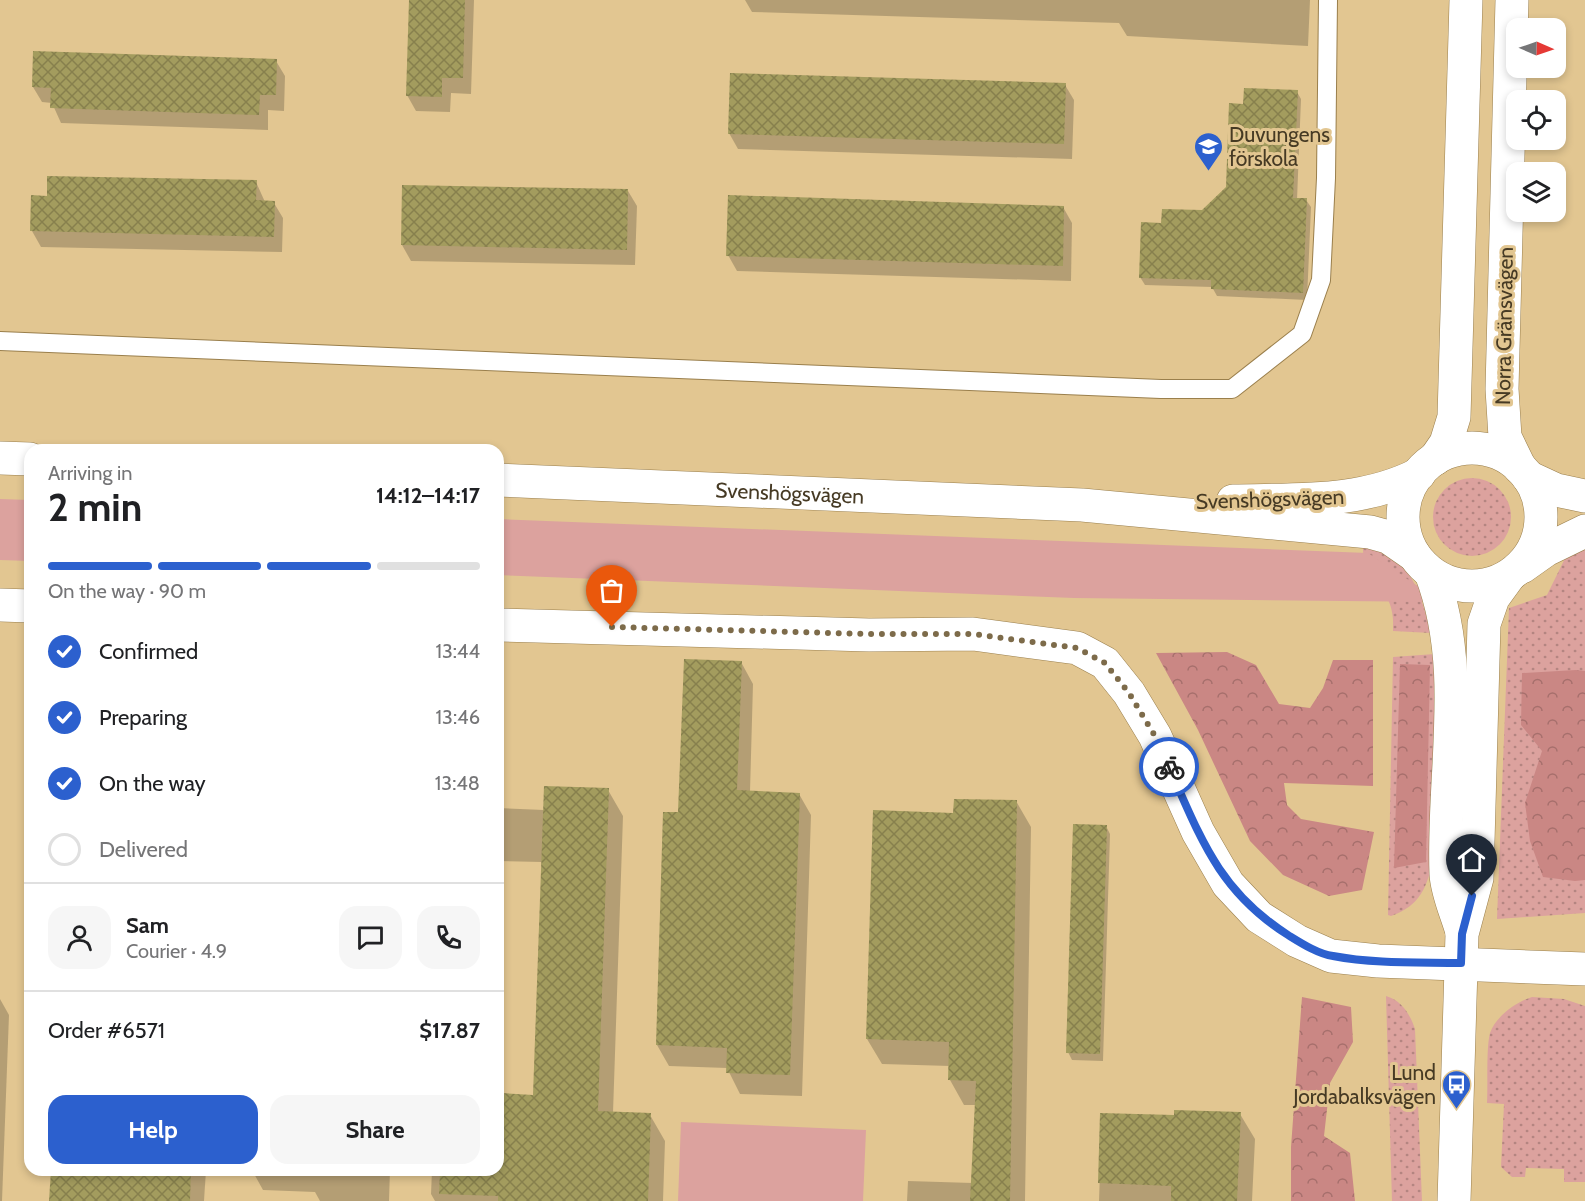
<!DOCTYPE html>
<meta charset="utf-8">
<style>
body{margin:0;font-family:Cabin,sans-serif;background:#f6f6f6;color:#202124;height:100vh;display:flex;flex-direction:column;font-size:22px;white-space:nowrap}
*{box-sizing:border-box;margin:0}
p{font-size:20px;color:#757577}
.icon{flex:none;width:33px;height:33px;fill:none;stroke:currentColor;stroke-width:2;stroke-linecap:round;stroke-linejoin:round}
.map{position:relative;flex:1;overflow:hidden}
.panel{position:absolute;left:24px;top:444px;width:480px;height:732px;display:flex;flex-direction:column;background:#fff;border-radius:18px;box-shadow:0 3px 9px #0003}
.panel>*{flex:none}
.needle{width:39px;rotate:92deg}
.fabs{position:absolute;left:1506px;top:18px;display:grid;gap:12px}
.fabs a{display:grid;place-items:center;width:60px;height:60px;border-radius:12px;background:#fff;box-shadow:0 3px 9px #0003;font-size:30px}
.pin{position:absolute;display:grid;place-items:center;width:51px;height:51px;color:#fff;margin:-62px -26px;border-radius:50% 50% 50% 0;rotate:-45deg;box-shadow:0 0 6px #0007}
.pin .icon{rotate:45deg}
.courier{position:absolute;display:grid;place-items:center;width:60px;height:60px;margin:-30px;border:4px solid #2c60ce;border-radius:50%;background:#fff;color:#222;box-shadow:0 2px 8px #0007}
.head em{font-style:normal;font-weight:800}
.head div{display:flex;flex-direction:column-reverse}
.head{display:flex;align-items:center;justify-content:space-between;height:102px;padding:0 24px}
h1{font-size:39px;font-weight:800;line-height:45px}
.bar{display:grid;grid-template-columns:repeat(4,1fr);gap:9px 6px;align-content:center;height:72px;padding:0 24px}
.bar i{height:8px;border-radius:4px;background:#e0e0e0}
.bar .selected{background:#2c60ce}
.bar p{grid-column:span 4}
.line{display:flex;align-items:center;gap:15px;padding:0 24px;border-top:2px solid #e0e0e0}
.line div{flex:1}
.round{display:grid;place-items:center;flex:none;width:63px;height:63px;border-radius:18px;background:#f6f6f6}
ol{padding:0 24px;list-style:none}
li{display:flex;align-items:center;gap:18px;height:66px}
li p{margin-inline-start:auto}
li .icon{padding:6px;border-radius:50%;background:#2c60ce;color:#fff;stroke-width:4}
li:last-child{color:#757577}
li i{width:33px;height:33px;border:3px solid #e0e0e0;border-radius:50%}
.button{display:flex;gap:12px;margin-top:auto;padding:12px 24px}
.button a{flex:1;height:69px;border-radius:18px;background:#2c60ce;color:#fff;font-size:24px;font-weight:800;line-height:69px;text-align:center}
.button a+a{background:#f6f6f6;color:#202124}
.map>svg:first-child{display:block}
</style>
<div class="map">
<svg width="1585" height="1201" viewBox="0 0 1585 1201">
<defs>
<pattern id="grass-dots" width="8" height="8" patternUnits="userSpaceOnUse" patternTransform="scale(1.5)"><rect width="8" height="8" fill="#dca29e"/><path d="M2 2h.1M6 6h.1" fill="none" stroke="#b48581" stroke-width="1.8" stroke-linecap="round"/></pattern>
<pattern id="forest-crowns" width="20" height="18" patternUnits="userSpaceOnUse" patternTransform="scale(1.5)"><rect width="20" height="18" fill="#ca8784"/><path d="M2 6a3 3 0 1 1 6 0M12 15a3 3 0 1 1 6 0" fill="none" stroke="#a66f6c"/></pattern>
<pattern id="building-cross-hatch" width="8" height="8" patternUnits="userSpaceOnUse" patternTransform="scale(1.5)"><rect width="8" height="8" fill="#a39c5e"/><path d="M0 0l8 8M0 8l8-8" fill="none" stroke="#87804d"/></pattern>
</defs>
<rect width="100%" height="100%" fill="#e2c691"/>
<!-- grass -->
<g fill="url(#grass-dots)">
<circle cx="1472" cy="517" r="39"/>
<path d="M 1585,539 L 1585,913 L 1497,919 L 1509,608 L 1547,595 L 1573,542 Z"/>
<path d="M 1363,547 C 1370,549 1379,550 1386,553 C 1414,566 1424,606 1431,633 L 1393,631 C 1397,586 1362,582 1363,547 Z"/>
<path d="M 1435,654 L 1433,858 C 1428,886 1420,906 1391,916 L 1388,915 L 1393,657 Z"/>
<path d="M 1386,996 C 1401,1000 1410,1014 1415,1029 L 1422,1201 L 1392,1201 Z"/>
<path d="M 1532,997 L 1564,999 L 1585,1006 L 1585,1182 L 1564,1182 L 1564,1169 L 1526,1168 L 1525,1177 L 1512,1177 L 1501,1167 L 1504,1104 L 1487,1103 C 1488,1086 1486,1048 1490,1033 C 1496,1016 1516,1002 1532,997 Z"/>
</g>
<!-- forest -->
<g fill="url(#forest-crowns)">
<path d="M 1227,652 L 1256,665 L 1279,704 L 1310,708 L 1323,688 L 1333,660 L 1373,660 L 1373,786 L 1284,783 L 1287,805 L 1301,819 L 1374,832 L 1362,890 L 1329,896 L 1283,875 L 1250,841 L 1198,730 L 1156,653 Z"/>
<path d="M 1400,664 L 1430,665 L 1426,862 L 1394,868 Z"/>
<path d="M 1576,670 L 1585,671 L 1585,880 L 1575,881 L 1543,877 L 1530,841 L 1525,803 L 1542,751 L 1521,725 L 1522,673 Z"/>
<path d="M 1302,997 L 1351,1007 L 1353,1042 L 1330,1083 L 1324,1136 L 1350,1153 L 1355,1201 L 1291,1201 L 1291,1147 Z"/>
</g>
<!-- green -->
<g fill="#dca29e">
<path d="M 0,499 L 30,500 L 30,561 L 0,560 Z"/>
<path d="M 498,519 L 1368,553 L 1442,602 L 1074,598 L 498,575 Z"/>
<path d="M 681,1122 L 866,1130 L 863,1201 L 678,1201 Z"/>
</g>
<!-- shadow -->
<g fill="#0003">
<path d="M 410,0 L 474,0 L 471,94 L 451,93 L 450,112 L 416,111 L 407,95 Z"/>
<path d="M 745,0 L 1310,0 L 1308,46 L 1127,36 L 1119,23 L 752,12 Z"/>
<path d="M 276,61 L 285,76 L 284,111 L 268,110 L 268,130 L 61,123 L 52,103 L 42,102 L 33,87 Z"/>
<path d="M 1065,85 L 1074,100 L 1072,159 L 738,149 L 729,133 Z"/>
<path d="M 1297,92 L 1301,99 L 1297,200 L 1306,200 L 1311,207 L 1307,300 L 1217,296 L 1212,287 L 1145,285 L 1140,277 L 1163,225 L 1203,212 L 1227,188 L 1245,105 Z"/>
<path d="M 256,182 L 265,202 L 274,203 L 283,218 L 282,252 L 41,247 L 32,231 L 33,197 Z"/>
<path d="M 628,191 L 637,206 L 635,265 L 411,261 L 402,245 Z"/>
<path d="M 1063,207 L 1072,223 L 1071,281 L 737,271 L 728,255 Z"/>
<path d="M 741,662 L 753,684 L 750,792 L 799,794 L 811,815 L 802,1096 L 740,1094 L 727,1068 L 669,1066 L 657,1045 L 665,813 L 679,814 Z"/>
<path d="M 608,790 L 623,816 L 613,1113 L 650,1115 L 665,1141 L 663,1201 L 435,1201 L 431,1194 L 432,1170 L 498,1170 L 498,1103 L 535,1096 L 542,862 L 498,861 L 498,808 L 544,810 Z"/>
<path d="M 1016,801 L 1031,827 L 1025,1201 L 907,1201 L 908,1181 L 973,1183 L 976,1105 L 964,1105 L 950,1080 L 950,1066 L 882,1064 L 867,1039 L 955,815 Z"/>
<path d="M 1106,826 L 1110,834 L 1103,1061 L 1072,1060 L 1068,1052 Z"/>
<path d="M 0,999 L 9,1015 L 2,1201 L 0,1201 Z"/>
<path d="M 1102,1114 L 1176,1117 L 1240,1114 L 1255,1139 L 1252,1201 L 1099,1201 Z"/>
<path d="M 52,1170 L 206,1170 L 204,1201 L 51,1201 Z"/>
<path d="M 252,1170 L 390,1170 L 389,1201 L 320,1201 L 315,1192 L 263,1190 Z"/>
</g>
<!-- building -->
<g fill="url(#building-cross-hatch)">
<path d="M 409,0 L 465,0 L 463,78 L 442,78 L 442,97 L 406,96 Z"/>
<path d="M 33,51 L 277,59 L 276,95 L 260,95 L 259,115 L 50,108 L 51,88 L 32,87 Z"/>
<path d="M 730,73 L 1066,83 L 1064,144 L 728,134 Z"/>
<path d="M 1244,88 L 1298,90 L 1293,198 L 1307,198 L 1303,293 L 1211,289 L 1211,280 L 1139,278 L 1141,222 L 1161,223 L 1162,209 L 1202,210 L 1226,187 L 1229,103 L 1243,104 Z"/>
<path d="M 47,176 L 257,180 L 256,200 L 275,201 L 274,237 L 30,231 L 31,195 L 47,196 Z"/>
<path d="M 402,185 L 628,189 L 627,250 L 401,245 Z"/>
<path d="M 728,195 L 1064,206 L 1063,266 L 726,256 Z"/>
<path d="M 684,659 L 742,661 L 737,790 L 800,793 L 790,1075 L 726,1073 L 727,1048 L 656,1045 L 663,812 L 678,812 Z"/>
<path d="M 544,786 L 609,788 L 598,1111 L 651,1113 L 648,1201 L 498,1201 L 498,1196 L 439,1194 L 440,1170 L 499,1170 L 502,1093 L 533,1095 Z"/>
<path d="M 954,799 L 1017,800 L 1010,1201 L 970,1201 L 976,1081 L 948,1080 L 949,1042 L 866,1039 L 873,810 L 953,813 Z"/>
<path d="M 1073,824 L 1107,825 L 1100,1054 L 1066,1053 Z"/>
<path d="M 1174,1110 L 1241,1112 L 1237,1201 L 1171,1201 L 1171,1186 L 1098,1183 L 1100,1113 L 1174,1115 Z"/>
<path d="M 51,1170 L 191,1170 L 190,1201 L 49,1201 Z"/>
</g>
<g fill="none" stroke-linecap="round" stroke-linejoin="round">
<defs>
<path id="service" d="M 0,341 L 1161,389 L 1232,389 L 1302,334 L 1321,280 L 1326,178 L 1328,0"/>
<g id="minor">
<path d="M 0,605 L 30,606"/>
<path d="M 498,625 L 869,635 L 973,634 L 1077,648 L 1105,663 L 1129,693 L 1155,736 L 1198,832 L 1228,884 L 1259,917 L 1297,941 L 1331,956 L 1378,961 L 1585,969"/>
</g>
<g id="tertiary">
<path d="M 1512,0 L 1502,389 L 1505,437 L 1520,468"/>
<path d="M 1435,459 L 1446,443 L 1454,417 L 1466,0"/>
<path d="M 1431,573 C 1468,669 1442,774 1446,874 C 1447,893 1457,914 1462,932"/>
<path d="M 1454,1201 L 1462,934 L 1477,878 L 1484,624 L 1493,598 L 1509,576"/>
</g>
<g id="secondary">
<circle cx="1472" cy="517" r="69"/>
<path d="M 0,458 L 30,459"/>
<path d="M 1528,477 L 1556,490 L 1585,496"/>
<path id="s1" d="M 498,480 L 1082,505 L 1370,532 L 1388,537 L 1414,555"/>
<path d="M 1233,501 C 1296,499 1361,504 1419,474"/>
<path d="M 1522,567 L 1546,550 L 1585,531"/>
</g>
</defs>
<!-- service casing -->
<use href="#service" stroke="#9a7f4c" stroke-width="20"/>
<!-- minor casing -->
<use href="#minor" stroke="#9a7f4c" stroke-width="34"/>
<!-- tertiary casing -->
<use href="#tertiary" stroke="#9a7f4c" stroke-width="34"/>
<!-- secondary casing -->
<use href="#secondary" stroke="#9a7f4c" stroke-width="34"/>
<!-- service -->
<use href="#service" stroke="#fff" stroke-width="18"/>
<!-- minor -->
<use href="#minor" stroke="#fff" stroke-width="33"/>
<!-- tertiary -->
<use href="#tertiary" stroke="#fff" stroke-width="33"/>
<!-- secondary -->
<use href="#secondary" stroke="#fff" stroke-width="33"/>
</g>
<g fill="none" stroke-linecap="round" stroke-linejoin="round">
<!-- done -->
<path stroke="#7d6b4a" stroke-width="6" stroke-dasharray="0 10.8" d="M 612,627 L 869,634 L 973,634 L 1077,648 L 1105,663 L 1129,693 L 1155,736 L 1169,767"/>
<!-- route -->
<path stroke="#2c60ce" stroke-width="8" d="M 1169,767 C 1201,839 1219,891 1288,935 C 1301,943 1318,954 1333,956 C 1375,964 1419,962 1461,963 L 1462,934 L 1472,896"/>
</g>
<!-- icons -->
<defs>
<symbol id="school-pin" viewBox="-11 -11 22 30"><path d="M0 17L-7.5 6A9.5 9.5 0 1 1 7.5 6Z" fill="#2c60ce" stroke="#e2c691"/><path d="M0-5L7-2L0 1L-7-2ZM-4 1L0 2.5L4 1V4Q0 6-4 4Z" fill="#fff"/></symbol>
<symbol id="bus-pin" viewBox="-11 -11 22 30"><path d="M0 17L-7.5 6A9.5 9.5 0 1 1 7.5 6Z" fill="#2c60ce" stroke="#e2c691"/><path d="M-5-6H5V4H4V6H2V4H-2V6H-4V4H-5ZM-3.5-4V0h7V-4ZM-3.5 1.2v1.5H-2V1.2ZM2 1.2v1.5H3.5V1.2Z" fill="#fff"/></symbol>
</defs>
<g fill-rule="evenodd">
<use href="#school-pin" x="1192" y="130" width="33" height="45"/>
<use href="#bus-pin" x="1440" y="1068" width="33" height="45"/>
</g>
<g text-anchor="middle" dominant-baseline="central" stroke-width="6" stroke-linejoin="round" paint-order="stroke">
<!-- poi labels -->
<g font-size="21" fill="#463a24" stroke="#e2c691" text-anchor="start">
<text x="1229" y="134">Duvungens<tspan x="1229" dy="24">förskola</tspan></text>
<text x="1436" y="1072" text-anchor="end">Lund<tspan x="1436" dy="24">Jordabalksvägen</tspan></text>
</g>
<!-- street labels -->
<g font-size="21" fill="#463a24" stroke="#e2c691">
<text transform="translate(1504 326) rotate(-89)">Norra Gränsvägen</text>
<text stroke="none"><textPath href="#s1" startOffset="292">Svenshögsvägen</textPath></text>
<text transform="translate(1270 499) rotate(-2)">Svenshögsvägen</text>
</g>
</g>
</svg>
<div class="fabs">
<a><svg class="needle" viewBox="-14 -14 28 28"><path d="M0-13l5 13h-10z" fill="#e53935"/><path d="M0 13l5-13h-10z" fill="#757577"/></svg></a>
<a><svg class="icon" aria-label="locate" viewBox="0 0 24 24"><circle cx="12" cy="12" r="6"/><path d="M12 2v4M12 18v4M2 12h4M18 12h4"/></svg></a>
<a><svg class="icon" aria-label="layers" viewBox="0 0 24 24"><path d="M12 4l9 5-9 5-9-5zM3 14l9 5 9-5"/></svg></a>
</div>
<div class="pin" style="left:612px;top:627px;background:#ea580c"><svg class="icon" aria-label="bag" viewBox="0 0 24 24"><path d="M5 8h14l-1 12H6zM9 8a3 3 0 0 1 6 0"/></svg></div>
<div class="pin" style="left:1472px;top:896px;background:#1f2937"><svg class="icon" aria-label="home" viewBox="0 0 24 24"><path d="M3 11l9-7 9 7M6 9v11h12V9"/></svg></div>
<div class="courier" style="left:1169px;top:767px"><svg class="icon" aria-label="bike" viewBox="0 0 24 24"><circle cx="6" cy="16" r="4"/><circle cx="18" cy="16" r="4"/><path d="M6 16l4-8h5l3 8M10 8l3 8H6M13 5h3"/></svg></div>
<section class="panel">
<div class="head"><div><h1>2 min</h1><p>Arriving in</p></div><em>14:12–14:17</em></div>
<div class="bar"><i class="selected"></i><i class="selected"></i><i class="selected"></i><i></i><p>On the way · 90 m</p></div>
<ol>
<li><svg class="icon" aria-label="check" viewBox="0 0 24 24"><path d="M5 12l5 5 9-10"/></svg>Confirmed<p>13:44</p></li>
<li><svg class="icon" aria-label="check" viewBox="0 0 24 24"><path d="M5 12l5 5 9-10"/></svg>Preparing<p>13:46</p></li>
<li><svg class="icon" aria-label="check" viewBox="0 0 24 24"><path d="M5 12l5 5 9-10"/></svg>On the way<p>13:48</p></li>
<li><i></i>Delivered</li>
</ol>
<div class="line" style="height:108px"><a class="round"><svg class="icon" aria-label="person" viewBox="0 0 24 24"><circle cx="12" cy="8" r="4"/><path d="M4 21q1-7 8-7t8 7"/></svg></a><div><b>Sam</b><p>Courier · 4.9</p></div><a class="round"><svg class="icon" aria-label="chat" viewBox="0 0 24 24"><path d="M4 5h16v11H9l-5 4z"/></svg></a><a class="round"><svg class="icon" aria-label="phone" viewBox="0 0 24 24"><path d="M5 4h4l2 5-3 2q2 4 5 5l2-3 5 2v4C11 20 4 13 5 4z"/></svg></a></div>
<div class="line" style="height:78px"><div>Order #6571</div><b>$17.87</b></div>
<div class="button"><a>Help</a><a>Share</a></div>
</section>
</div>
